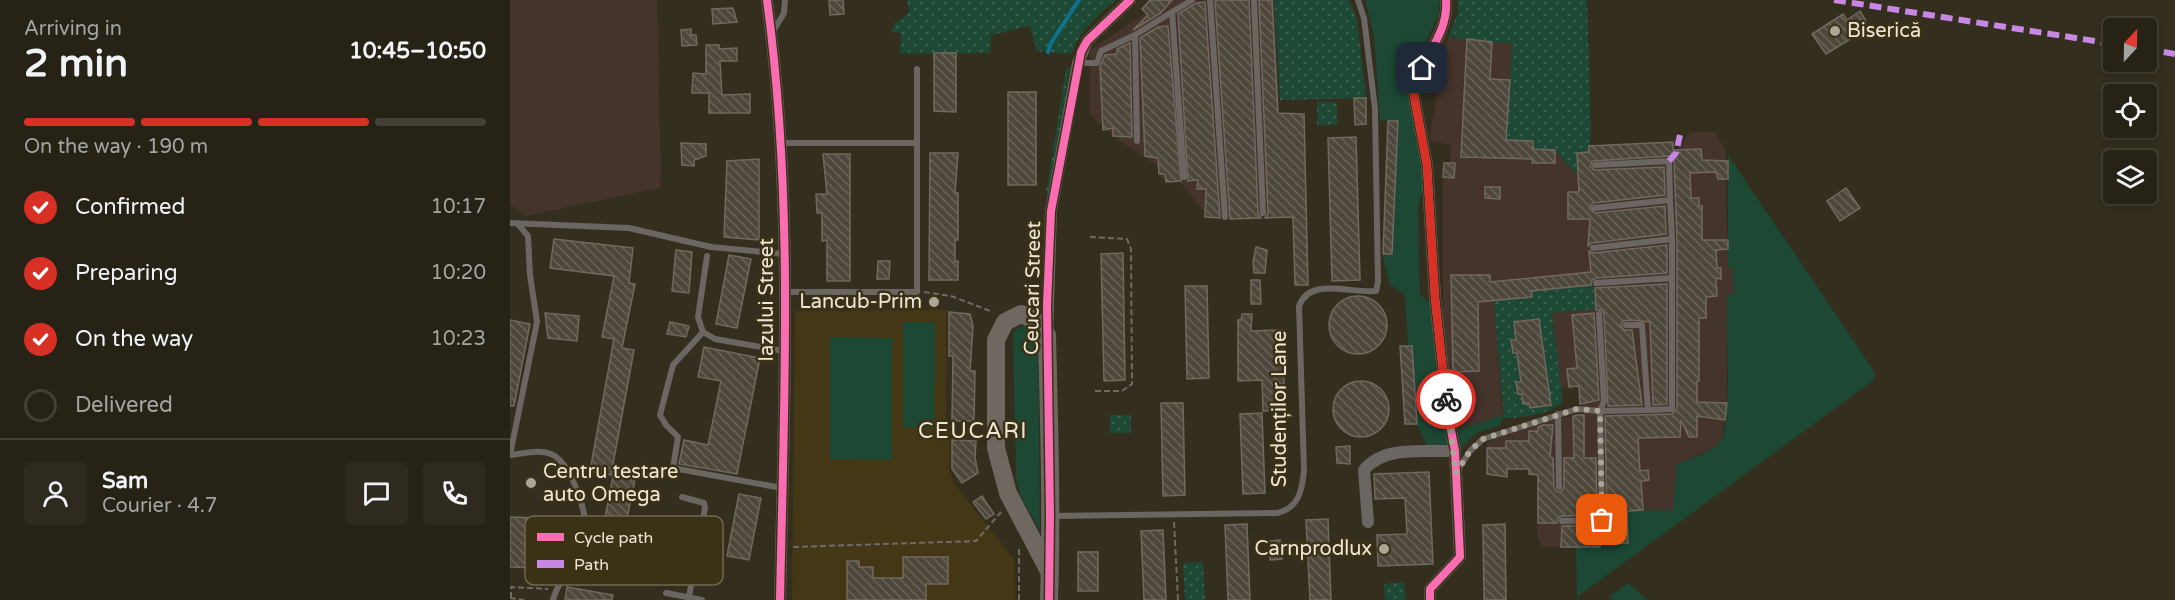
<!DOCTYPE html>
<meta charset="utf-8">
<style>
body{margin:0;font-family:"Varela Round",sans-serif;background:#2e2a1f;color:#f1f3f6;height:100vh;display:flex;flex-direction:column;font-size:22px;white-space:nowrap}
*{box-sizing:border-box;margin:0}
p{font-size:20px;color:#a4a4a1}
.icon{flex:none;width:33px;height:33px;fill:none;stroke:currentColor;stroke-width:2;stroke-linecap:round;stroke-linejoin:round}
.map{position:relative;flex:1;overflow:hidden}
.sheet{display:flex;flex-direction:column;background:#262216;width:510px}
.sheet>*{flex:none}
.needle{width:39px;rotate:22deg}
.controls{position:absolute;left:1593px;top:18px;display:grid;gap:12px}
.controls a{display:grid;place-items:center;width:54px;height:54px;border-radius:6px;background:#262216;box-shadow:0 3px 9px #0003,0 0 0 2px #423f35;font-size:30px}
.pin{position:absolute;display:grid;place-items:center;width:51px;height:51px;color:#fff;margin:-26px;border-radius:12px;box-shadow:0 3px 9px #0006}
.courier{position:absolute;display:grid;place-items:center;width:60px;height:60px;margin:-30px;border:4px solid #d93025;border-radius:50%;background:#fff;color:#222;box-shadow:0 2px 8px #0007}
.summary em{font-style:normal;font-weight:800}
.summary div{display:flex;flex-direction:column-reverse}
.summary{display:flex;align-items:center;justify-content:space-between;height:102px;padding:0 24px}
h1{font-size:39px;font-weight:800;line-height:45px}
.bar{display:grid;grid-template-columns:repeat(4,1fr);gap:9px 6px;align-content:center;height:72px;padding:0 24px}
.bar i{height:8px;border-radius:4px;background:#423f35}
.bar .current{background:#d93025}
.bar p{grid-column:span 4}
.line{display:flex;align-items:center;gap:15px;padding:0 24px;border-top:2px solid #423f35}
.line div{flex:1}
.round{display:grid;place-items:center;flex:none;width:63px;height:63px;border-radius:6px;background:#2e2a1f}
ol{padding:0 24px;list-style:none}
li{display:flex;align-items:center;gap:18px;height:66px}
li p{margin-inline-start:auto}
li .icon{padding:6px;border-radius:50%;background:#d93025;color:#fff;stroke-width:4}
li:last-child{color:#a4a4a1}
li i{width:33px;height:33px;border:3px solid #423f35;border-radius:50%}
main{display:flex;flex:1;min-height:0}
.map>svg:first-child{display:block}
</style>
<main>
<section class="sheet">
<div class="summary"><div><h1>2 min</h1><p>Arriving in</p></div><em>10:45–10:50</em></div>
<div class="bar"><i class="current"></i><i class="current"></i><i class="current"></i><i></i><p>On the way · 190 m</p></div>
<ol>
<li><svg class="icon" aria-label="check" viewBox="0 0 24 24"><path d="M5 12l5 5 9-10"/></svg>Confirmed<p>10:17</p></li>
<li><svg class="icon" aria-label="check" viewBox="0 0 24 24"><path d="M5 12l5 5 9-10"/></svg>Preparing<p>10:20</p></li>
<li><svg class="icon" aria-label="check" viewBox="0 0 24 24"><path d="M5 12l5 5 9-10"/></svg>On the way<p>10:23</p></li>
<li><i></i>Delivered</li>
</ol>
<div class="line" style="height:108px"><a class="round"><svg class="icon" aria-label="person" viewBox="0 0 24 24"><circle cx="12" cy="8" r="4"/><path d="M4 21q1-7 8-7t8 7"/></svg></a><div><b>Sam</b><p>Courier · 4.7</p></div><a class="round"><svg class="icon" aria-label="chat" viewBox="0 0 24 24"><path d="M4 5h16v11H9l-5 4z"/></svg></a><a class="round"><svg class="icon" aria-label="phone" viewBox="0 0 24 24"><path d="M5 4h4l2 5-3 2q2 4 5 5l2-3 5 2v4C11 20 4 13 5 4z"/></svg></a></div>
</section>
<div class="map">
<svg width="1665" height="600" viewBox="0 0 1665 600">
<defs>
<pattern id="park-dots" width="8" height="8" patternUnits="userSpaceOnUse" patternTransform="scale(1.5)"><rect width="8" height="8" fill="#1c4834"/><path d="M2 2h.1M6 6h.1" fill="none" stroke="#3d6251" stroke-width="1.8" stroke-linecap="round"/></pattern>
<pattern id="building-back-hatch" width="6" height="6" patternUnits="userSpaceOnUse" patternTransform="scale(1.5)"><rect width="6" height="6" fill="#4e473c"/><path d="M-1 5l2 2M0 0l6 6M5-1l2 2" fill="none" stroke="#686257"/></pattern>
</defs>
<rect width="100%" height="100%" fill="#332e1e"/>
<!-- industrial -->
<g fill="#45342c">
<path d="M 0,0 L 147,0 L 151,179 L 149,188 L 16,216 L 0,204 Z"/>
<path d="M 649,0 L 764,0 L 774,217 L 693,217 L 694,211 L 669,181 L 656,182 L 649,174 L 648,166 L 603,136 L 580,114 L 580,50 L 640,10 Z"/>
<path d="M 938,37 L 1002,44 L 1023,149 L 1045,150 L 1078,188 L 1079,146 L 1163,142 L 1163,149 L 1169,150 L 1180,132 L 1204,132 L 1215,149 L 1218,268 L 1223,268 L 1224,295 L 1217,296 L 1217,400 L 1212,439 L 1202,449 L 1167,464 L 1164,510 L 1117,543 L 1090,547 L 1032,547 L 1027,535 L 1028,475 L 1019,474 L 1019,469 L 997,469 L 997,477 L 977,474 L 977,442 L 1042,420 L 1074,414 L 1069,386 L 1050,388 L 1042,313 L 1086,308 L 1081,272 L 982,282 L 993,415 L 948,430 L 933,339 L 933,177 L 934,163 L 940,163 L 941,145 L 919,140 Z"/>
</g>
<!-- built -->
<path fill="#433716" d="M 437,310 L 436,417 L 441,427 L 439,469 L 445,485 L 504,559 L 505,600 L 282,600 L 285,311 Z"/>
<!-- grass -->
<g fill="#1c4834">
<path d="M 855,0 L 930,0 L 928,16 L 898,81 L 914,189 L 908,206 L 910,294 L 920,304 L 930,410 L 940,443 L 919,450 L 907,424 L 902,346 L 898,346 L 895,295 L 880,285 L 872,254 L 882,254 L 888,122 L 870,120 L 864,36 Z"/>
<path d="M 1218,155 L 1364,371 L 1364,380 L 1067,597 L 1070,600 L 1067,600 L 1066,547 L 1117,543 L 1117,511 L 1163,510 L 1167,464 C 1181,458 1204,453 1212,439 C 1222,421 1216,323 1217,295 L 1224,295 L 1223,268 L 1218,268 Z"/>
<path d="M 393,322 L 425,322 L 424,428 L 393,428 Z"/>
<path d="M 519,324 L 528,338 L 530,531 L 511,497 L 506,479 L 503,334 L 506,329 Z"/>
<path d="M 320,337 L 382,338 L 382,460 L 320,459 Z"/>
<path d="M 993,415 L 991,425 L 966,433 L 951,448 L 948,430 Z"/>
<path d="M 1118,583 L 1138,600 L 1103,600 L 1099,597 Z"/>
</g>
<!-- park -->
<g fill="url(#park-dots)">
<path d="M 397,0 L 606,0 C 588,16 569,30 562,54 L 527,51 L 520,26 L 481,35 L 480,53 L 390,54 L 391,33 L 381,32 L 385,23 L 399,12 Z"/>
<path d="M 764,0 L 839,0 L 847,20 L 856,98 L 770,100 Z"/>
<path d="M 947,0 L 1077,0 L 1081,127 L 1079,189 L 1045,150 L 1023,149 L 1023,141 L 996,140 L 1002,44 L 938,37 L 948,13 Z"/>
<path d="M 560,67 L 539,196 L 536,193 L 556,69 Z"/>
<rect x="807" y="102" width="20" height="23"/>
<path d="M 1081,272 L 1086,309 L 1042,313 L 1053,402 C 1037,415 1013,418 994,418 L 982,282 Z"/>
<rect x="600" y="415" width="21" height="18"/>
<path d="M 693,562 L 695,600 L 675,600 L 673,563 Z"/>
<path d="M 894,582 L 896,600 L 875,600 L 874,584 Z"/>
</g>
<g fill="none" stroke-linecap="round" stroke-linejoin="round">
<!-- stream -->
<path stroke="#0d728e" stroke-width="4" d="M 538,52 L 541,43 L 569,0"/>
</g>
<!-- building -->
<g fill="url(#building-back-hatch)" stroke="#71695e" stroke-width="1.5">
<path d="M 319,0 L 333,0 L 334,14 L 320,15 Z"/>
<path d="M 640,0 L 662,0 L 651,13 L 623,30 L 638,15 L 632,9 Z"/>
<path d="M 708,0 L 739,0 L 748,213 L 751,218 L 720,219 L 705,1 Z"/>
<path d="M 749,0 L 762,0 L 768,113 L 794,114 L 798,285 L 785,285 L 783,217 L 755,218 L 758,213 Z"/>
<path d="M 695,2 L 710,217 L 710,218 L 695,217 L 696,189 L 687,189 L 688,180 L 678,181 L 668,14 L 686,3 Z"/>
<path d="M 223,8 L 227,22 L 203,24 L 202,9 Z"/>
<path d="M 1350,11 L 1356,21 L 1343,29 L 1347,35 L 1316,54 L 1302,34 L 1333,14 L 1337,20 Z"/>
<path d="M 658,26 L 671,181 L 656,182 L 655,174 L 649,174 L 648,158 L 635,156 L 630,38 L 648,27 Z"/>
<path d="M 181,29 L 181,35 L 186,35 L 187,45 L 172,46 L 171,30 Z"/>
<path d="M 957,39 L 982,42 L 980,79 L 1000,80 L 996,140 L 1023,141 L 1023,149 L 1045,150 L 1045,163 L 1022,163 L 1023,159 L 951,157 Z"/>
<path d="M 620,43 L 622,137 L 603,136 L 603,128 L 593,130 L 590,67 L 595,55 L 607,54 L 607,49 Z"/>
<path d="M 196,45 L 209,45 L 209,49 L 227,48 L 227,61 L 210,61 L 212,95 L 240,94 L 240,113 L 199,113 L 199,93 L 182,93 L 183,73 L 196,74 Z"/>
<path d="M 424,53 L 446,53 L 446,112 L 424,111 Z"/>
<rect x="498" y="92" width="28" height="93"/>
<path d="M 844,98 L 856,98 L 856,124 L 845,125 Z"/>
<path d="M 878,121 L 888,121 L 882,254 L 873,254 Z"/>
<path d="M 846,137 L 850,280 L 822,281 L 818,138 Z"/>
<path d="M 1163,142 L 1163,150 L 1191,149 L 1192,160 L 1218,161 L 1218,179 L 1208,179 L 1206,172 L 1180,173 L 1181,198 L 1189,198 L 1189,206 L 1192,206 L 1192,240 L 1218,240 L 1218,249 L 1206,250 L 1207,268 L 1211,268 L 1211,279 L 1206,278 L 1207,296 L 1196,297 L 1196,318 L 1189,318 L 1189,381 L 1187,381 L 1187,402 L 1217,403 L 1215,420 L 1187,416 L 1187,437 L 1179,437 L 1171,420 L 1170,437 L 1128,438 L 1130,471 L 1138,470 L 1139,480 L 1131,481 L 1133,510 L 1117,511 L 1118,543 L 1090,544 L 1090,547 L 1051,547 L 1052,526 L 1092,525 L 1097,522 L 1095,416 L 1162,414 L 1167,409 L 1167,239 L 1164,159 L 1159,156 L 1082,161 L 1080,167 L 1085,170 L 1154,167 L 1155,195 L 1083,203 L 1079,208 L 1085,213 L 1155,206 L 1156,234 L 1082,243 L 1078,246 L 1080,219 L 1058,219 L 1058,192 L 1069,192 L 1067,153 L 1079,152 L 1079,146 Z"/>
<path d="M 171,143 L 196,144 L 196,156 L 184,160 L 184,166 L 172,165 Z"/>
<path d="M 420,153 L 448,153 L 445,193 L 448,193 L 448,240 L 445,240 L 445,262 L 448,261 L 448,280 L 419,280 Z"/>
<path d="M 313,154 L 340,154 L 340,281 L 317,281 L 317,240 L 312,241 L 312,213 L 307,213 L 306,194 L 317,194 Z"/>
<path d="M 249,159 L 249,240 L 214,237 L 217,161 Z"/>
<path d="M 934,163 L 945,163 L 944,178 L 933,177 Z"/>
<path d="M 975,187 L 990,187 L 990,199 L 975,198 Z"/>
<path d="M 1336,188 L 1350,208 L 1330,221 L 1317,201 Z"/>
<path d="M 44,239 L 123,248 L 119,283 L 125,284 L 112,348 L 124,350 L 101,475 L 80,471 L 104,339 L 92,337 L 104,276 L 40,268 Z"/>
<path d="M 1157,245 L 1157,273 L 1086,278 L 1082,280 L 1081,285 L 1021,291 L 1022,297 L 968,302 L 969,371 L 943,372 L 941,275 L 980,275 L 980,282 L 1081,272 L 1079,251 L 1084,253 Z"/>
<path d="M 746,247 L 757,250 L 755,273 L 744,273 L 743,262 Z"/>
<path d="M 166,250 L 182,252 L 179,293 L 162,291 Z"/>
<path d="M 613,253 L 615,380 L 594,381 L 591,254 Z"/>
<path d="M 219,255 L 241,259 L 227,328 L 206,324 Z"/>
<path d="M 368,261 L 380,261 L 379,279 L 367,279 Z"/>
<path d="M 741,280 L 750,280 L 751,304 L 741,304 Z"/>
<path d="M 1157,284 L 1157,404 L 1143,405 L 1140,322 L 1121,320 L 1113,321 L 1111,326 L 1114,330 L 1122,330 L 1132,405 L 1098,406 L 1094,314 L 1092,310 L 1086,310 L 1085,288 Z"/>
<path d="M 675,286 L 697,286 L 699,378 L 677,379 Z"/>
<circle cx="848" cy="325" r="29"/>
<path d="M 439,312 L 460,314 L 463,326 L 460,371 L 465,371 L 464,421 L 442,421 L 443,356 L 439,356 Z"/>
<path d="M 35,313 L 69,316 L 67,341 L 38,338 Z"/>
<path d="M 1084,313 L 1089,400 L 1070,404 L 1069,386 L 1059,387 L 1057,369 L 1067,368 L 1062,315 Z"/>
<path d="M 732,314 L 742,314 L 741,331 L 772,330 L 775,410 L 753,411 L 752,380 L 728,381 L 728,320 L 731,320 Z"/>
<path d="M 1029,319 L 1041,405 L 1020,408 L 1019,403 L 1013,404 L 1012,394 L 1008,394 L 1006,382 L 1011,382 L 1007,353 L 1003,353 L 1001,340 L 1006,340 L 1004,322 Z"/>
<path d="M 0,320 L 20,324 L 4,406 L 0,406 Z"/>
<path d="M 160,322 L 179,326 L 176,337 L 157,334 Z"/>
<path d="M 890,346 L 902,346 L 907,424 L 895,424 Z"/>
<path d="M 194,347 L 250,358 L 227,474 L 169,464 L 174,440 L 198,445 L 211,381 L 188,377 Z"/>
<circle cx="851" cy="409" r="28"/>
<path d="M 651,403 L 673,403 L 675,495 L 653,496 Z"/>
<path d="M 752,413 L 755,493 L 733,494 L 730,414 Z"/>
<path d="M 1067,415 L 1074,415 L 1074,458 L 1086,458 L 1087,515 L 1052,516 L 1048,518 L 1047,523 L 1028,523 L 1028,475 L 1019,474 L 1019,469 L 997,469 L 997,477 L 977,474 L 977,448 L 996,448 L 996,441 L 1019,441 L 1019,431 L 1028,431 L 1028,427 L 1033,425 L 1043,425 L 1040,457 L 1043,458 L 1044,487 L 1046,491 L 1051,492 L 1054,487 L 1054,458 L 1064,458 L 1063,416 Z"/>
<path d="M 442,440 L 466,441 L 465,458 L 468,473 L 452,483 L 442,469 Z"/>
<path d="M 840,446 L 840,464 L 827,463 L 826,447 Z"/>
<path d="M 919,472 L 923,564 L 868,566 L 867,535 L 897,534 L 895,498 L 865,499 L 864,474 Z"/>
<path d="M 103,476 L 125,480 L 113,537 L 92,533 Z"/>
<path d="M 229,494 L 251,498 L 239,560 L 217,556 Z"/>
<path d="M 472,496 L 484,514 L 476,519 L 463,502 Z"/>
<path d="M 0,517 L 30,518 L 31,568 L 0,567 Z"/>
<path d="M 818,519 L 821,600 L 800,600 L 796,520 Z"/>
<path d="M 737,524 L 740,600 L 718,600 L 715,525 Z"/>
<path d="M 995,524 L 996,600 L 974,600 L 973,525 Z"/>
<path d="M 653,530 L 656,600 L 634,600 L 631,531 Z"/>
<path d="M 770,540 L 772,559 L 760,560 L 759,541 Z"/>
<rect x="568" y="552" width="20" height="39"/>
<path d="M 393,557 L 438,557 L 438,584 L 416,584 L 416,600 L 337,600 L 337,561 L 349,561 L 349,567 L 363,567 L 363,578 L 393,578 Z"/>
<path d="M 57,587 L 103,595 L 102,600 L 55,600 Z"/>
</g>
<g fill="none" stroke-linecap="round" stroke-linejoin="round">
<!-- path -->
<g stroke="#6e6a65" stroke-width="2" stroke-dasharray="6 3" stroke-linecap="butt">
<path d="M 580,237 L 617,239 L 621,249 L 622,384 L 612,391 L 585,391"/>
<path d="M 414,292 L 441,296 L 483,312"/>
<path d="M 664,522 L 668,600"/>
<path d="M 283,547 L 466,541 L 491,512"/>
<path d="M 0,598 L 14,600"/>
<path d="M 1,598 L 1,587 L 38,589"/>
<path d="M 509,600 L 509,549"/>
</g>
<!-- lane -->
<g stroke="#6b6661" stroke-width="6">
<path d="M 700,0 L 715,217"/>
<path d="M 744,0 L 753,213"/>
<path d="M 662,12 L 682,0"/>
<path d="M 262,33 L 274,13 L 275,0"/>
<path d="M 625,35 L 662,12 L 674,177"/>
<path d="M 568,63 L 587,63 L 591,51 L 625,35 L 627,141"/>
<path d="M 272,143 L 407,143"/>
<path d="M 1085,165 L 1159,161 L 1160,200"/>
<path d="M 1084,208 L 1160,200 L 1162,239"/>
<path d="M 0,223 L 119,228 L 201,247 L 274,254"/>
<path d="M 1083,248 L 1162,239 L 1162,278"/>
<path d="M 197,256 L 188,317 L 193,332 L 205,339 L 274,351"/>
<path d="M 1086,283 L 1162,278 L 1162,409 L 1138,410"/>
<path d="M 276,292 L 407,292 L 407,69"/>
<path d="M 1089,314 L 1094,401 L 1090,411 L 1138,410 L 1132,325 L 1116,325"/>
<path d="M 193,332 L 163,365 L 150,415 L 156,425 L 168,437 L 163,468 L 272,488"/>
<path d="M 1048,414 L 1049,487"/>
<path d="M 0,455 L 27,322 L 20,275 L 18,236 L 8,224"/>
<path d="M 0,455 C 13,454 29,449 41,454 C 65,463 85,536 75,558 C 67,577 51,570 43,600"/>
<path d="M 948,470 L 960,451 L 973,439 L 1067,409 L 1090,411 L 1092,520 L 1052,521"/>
<path d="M 172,497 L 194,503 L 195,508 L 179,597"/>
<path d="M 541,516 L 767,513 C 789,508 792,490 794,471 L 789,306 C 800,276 841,294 866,291 L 868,282 L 865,109 L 854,18 L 848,0"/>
<path d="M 156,593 L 192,600"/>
</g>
<!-- street -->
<g stroke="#6b6661" stroke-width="12">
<path d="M 257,0 C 284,199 274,400 270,600"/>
<path d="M 537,335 L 541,211 L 568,63 L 577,41 L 620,0"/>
<path d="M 858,522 L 854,470 C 874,445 916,452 945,451"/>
<path d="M 920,600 L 920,589 L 950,557 L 945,451 L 937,409 L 925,298 L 917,165 L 903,90 C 911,59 939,34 936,0"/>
</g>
<!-- secondary -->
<path stroke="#6e6861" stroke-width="18" d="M 539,600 C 542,512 539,423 537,335 L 525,320 L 511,314 L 495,322 L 486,340 L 486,448 L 498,493 L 540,573"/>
<!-- quiet -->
<g stroke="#c787e3" stroke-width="6" stroke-dasharray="12 6" stroke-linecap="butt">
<path d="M 1324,0 L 1604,44"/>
<path d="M 1636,49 L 1665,54"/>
<path d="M 1159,161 L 1166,153 L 1170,135"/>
</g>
<defs>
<g id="cycleway">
<path d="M 257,0 C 284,199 274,400 270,600"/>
<path d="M 539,600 L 540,516 L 537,305 L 541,211 L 571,52 L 577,41 L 620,0"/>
<path d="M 920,600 L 920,589 L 950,557 L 945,451 L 937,409 L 925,298 L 917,165 L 903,90 C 911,59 939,34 936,0"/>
</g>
</defs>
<!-- cycleway casing -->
<use href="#cycleway" stroke="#3b3216" stroke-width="11"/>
<!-- cycleway -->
<use href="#cycleway" stroke="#f96db3" stroke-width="8"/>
</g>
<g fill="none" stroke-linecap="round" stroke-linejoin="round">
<!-- done -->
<path stroke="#aca696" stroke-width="6" stroke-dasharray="0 10.8" d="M 936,399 L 946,473 L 960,451 L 973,439 L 1067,409 L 1090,411 L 1092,520"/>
<!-- route -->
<path stroke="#d93025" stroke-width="8" d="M 912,68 L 903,90 L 917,165 L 925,298 L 936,399"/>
</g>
<!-- markers -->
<g fill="#aca696" stroke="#3b3216" stroke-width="2">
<circle cx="1325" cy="31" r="6"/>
<circle cx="424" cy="302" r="6"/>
<circle cx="21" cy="483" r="6"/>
<circle cx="874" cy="549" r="6"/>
</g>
<g text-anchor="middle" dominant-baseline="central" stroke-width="5" stroke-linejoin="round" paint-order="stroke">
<!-- poi labels -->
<g font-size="20" fill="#ede7d7" stroke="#3b3216" text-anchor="start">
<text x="1337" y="31">Biserică</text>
<text x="412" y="302" text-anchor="end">Lancub-Prim</text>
<text x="33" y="472">Centru testare<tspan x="33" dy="23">auto Omega</tspan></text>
<text x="862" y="549" text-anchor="end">Carnprodlux</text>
</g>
<!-- street labels -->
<g font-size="20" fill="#ede7d7" stroke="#3b3216">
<text transform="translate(523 288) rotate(-89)">Ceucari Street</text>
<text transform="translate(257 300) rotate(-90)">Iazului Street</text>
<text transform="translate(770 409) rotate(-90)">Studenților Lane</text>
</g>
<!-- quarter labels -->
<g font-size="22" letter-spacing="1.5" fill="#ede7d7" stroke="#3b3216">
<text x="463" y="431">CEUCARI</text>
</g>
</g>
<!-- legend -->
<rect x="15" y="516" width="198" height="69" rx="9" fill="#3b3216" stroke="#706850" stroke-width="1.5"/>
<rect x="27" y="533" width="27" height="8" fill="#f96db3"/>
<rect x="27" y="560" width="27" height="8" fill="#c787e3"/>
<g font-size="16" fill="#ede7d7">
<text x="64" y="543">Cycle path</text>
<text x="64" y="570">Path</text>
</g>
</svg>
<div class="controls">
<a><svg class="needle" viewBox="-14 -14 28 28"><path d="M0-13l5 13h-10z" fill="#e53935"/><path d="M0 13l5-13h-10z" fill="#a4a4a1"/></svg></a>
<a><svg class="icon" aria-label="locate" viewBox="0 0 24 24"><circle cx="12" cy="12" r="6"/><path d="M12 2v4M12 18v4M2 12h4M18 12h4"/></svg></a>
<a><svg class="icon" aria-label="layers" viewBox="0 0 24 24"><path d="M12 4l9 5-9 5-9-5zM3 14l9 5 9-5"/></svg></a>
</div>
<div class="pin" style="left:1092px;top:520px;background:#ea580c"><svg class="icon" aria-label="bag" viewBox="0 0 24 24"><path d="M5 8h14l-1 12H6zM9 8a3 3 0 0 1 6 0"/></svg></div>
<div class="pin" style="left:912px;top:68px;background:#1f2937"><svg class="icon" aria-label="home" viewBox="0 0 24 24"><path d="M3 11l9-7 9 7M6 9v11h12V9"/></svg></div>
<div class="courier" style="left:936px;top:399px"><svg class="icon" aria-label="bike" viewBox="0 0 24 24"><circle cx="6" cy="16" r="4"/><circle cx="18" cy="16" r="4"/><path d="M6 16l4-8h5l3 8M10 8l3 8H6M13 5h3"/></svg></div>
</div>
</main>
